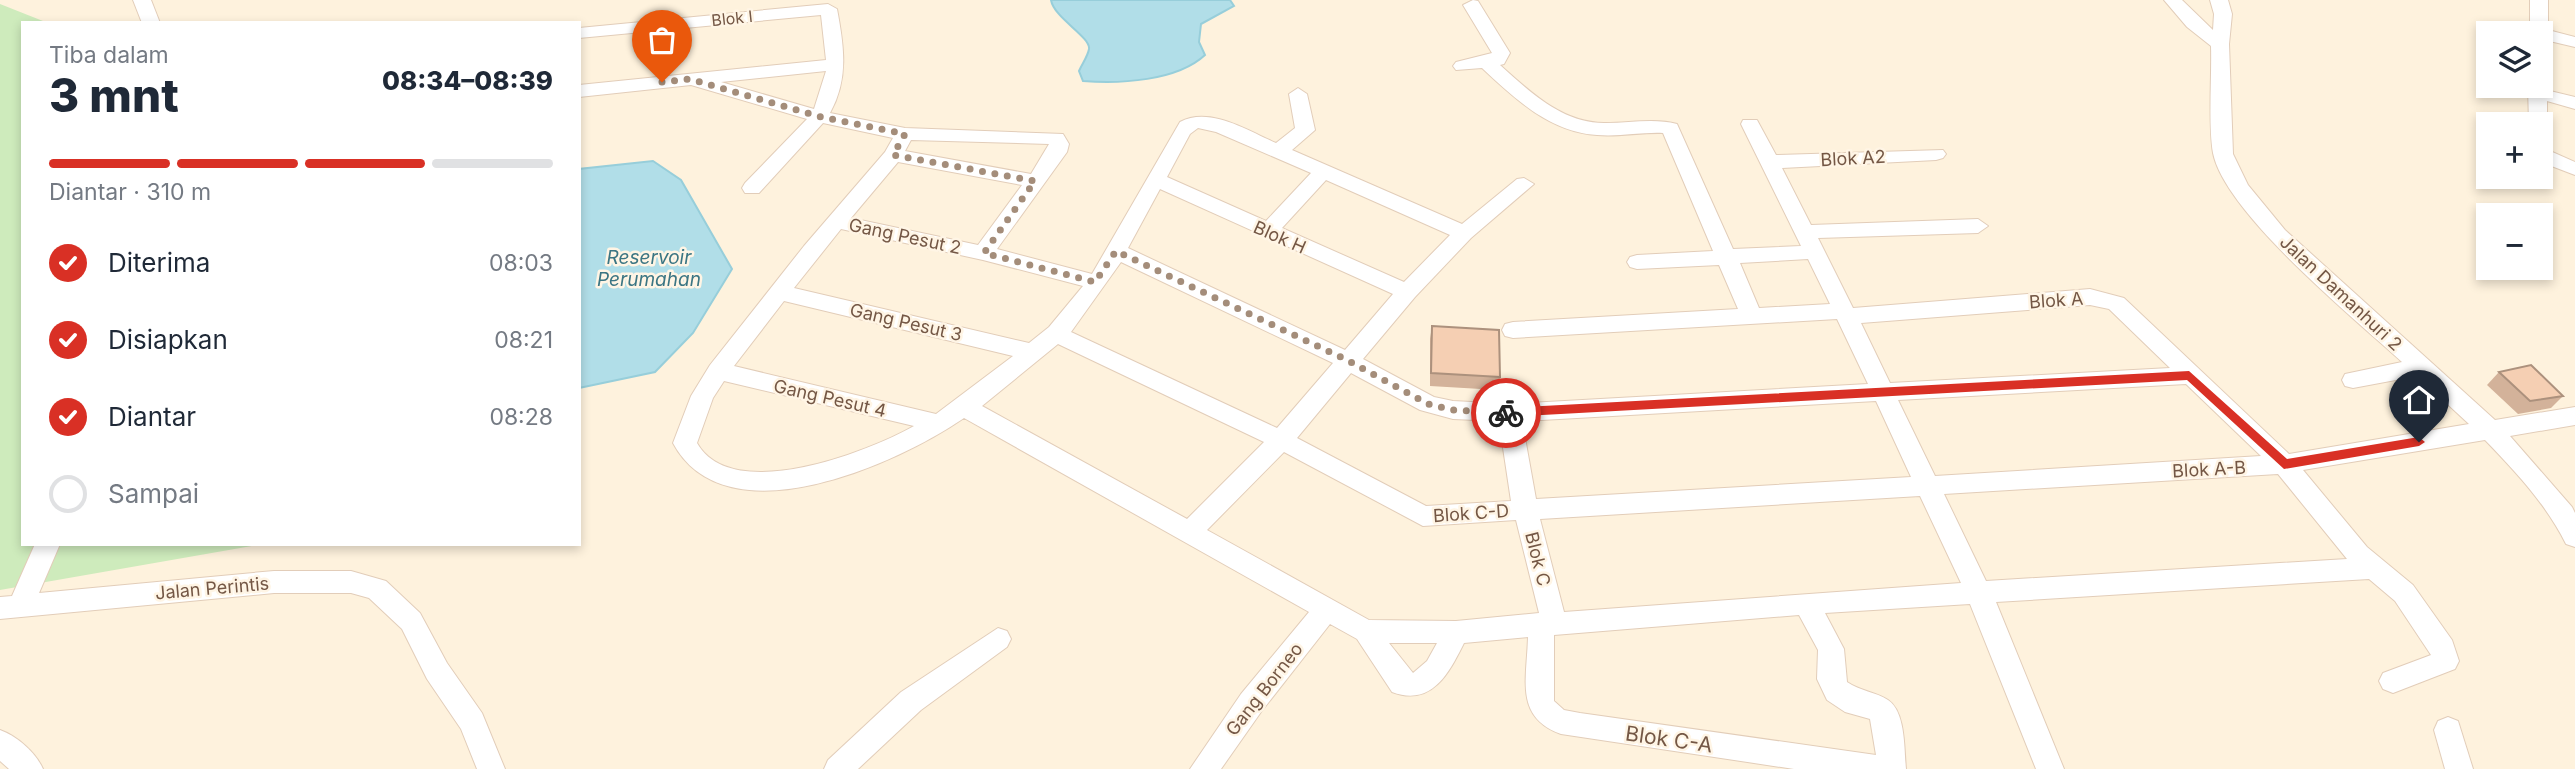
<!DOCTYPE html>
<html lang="id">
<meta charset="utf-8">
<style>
body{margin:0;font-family:Inter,sans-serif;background:#f6f6f7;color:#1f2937;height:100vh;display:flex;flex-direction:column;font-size:26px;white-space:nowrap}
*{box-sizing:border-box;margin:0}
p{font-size:23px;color:#747a83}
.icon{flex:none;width:38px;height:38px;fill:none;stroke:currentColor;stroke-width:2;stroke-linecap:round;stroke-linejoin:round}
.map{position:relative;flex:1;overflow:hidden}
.panel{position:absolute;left:21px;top:21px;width:560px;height:525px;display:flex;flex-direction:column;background:#fff;border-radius:0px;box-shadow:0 4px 10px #0003}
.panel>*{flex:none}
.tools{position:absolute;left:2476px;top:21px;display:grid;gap:14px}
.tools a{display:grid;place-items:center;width:77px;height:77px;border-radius:0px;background:#fff;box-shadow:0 4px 10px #0003;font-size:35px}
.pin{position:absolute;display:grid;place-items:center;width:60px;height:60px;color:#fff;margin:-72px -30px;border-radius:50% 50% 50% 0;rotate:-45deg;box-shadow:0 0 7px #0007}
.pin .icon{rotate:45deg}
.courier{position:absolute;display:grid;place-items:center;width:70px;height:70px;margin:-35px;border:5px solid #d93025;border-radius:50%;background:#fff;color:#222;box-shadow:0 2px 9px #0007}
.overview em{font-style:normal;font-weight:800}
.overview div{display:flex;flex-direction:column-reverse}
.overview{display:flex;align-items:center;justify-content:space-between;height:119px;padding:0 28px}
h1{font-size:46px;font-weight:800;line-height:52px}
.bar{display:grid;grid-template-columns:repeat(4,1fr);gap:10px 7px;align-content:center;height:84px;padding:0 28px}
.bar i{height:9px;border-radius:5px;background:#e0e1e3}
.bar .selected{background:#d93025}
.bar p{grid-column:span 4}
ol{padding:0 28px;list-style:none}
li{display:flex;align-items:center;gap:21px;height:77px}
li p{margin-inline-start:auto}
li .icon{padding:7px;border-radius:50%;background:#d93025;color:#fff;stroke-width:4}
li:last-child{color:#747a83}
li i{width:38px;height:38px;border:4px solid #e0e1e3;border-radius:50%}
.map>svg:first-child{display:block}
</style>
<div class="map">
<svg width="2575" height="769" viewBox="0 0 2575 769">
<rect width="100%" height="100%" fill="#fef2dd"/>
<!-- green -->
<path fill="#ceebbc" d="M 0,4 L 48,23 L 23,23 L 23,544 L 263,544 L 0,590 Z"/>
<!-- water -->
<g fill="#b1dee8" stroke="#97ceda" stroke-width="2">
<path d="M 1051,0 L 1230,0 L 1234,6 L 1201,24 L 1199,42 L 1205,55 C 1177,81 1120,84 1083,81 L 1079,71 C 1082,64 1088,56 1089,49 C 1091,37 1054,18 1051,0 Z"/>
<path d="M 653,161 L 681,180 L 732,269 L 693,333 L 655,372 L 579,388 L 579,169 Z"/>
</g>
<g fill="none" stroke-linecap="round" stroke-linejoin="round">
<defs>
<g id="minor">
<path d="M 133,0 L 151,0 L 160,23 L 142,23 Z"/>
<path d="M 1473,0 L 1478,1 L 1510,53 L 1504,64 L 1500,65 C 1530,92 1563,124 1606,123 C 1630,123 1654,118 1677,124 L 1733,249 L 1801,246 L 1741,124 L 1743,120 L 1757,120 L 1776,155 L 1943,150 L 1946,154 L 1943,158 L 1936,160 L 1782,168 L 1811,225 L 1978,219 L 1988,226 L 1978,233 L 1818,238 L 1853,308 L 2090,289 L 2124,298 L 2289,454 L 2469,424 L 2417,376 L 2353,388 L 2345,386 L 2342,380 L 2345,374 L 2402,362 C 2355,319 2225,213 2213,153 C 2208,124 2212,77 2211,46 L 2187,27 L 2164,0 L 2182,0 L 2213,30 L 2214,14 L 2210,0 L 2228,0 L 2232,14 L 2229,44 L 2233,154 L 2248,185 L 2285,230 L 2495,420 L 2575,407 L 2575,425 L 2510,436 L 2572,507 L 2575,513 L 2575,547 L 2566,544 C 2546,504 2516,472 2485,440 L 2303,470 L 2367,547 L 2413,585 L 2452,640 L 2459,661 L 2455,669 L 2393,693 L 2383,689 L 2379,681 L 2383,673 L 2431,655 L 2395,601 L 2369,579 L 1996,602 L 2064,769 L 2036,769 L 1970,604 L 1825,613 L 1844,649 L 1847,682 C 1860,691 1876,692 1888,700 C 1906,712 1904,750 1906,769 L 1794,769 L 1561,734 C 1514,717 1527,679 1528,637 L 1464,643 C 1449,673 1432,707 1392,692 L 1357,639 L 1330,624 L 1261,712 L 1221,769 L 1190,769 L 1241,694 L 1309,612 L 964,418 C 899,463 726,542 673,443 L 691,396 L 710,365 L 804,246 L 885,152 L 893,138 L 823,123 L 759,193 L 745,193 L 742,188 L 745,183 L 807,119 L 691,85 L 579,97 L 579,85 L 826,60 L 821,15 L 579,38 L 579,28 L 828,4 L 837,9 C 844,46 849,79 830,113 L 905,128 L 1063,134 L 1069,144 L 1067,152 L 997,249 L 1092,274 L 1180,122 C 1210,106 1248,131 1276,143 L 1295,128 L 1289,94 L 1298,88 L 1307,94 L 1315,130 L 1292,150 L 1462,224 L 1517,179 L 1524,178 L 1534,184 L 1471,238 L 1415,297 L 1363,359 L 1434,397 L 1453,401 L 1509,404 L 1868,384 L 1837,319 L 1513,338 L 1505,336 L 1502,330 L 1505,324 L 1513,322 L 1738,309 L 1719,265 L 1637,269 L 1630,267 L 1627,262 L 1630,257 L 1637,255 L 1713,251 L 1663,133 C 1641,132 1619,137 1597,135 C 1550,132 1515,99 1482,68 L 1456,70 L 1453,66 L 1456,62 L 1492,53 L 1463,5 ZM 826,71 L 814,109 L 721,82 ZM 1198,128 L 1216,132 L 1311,173 L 1266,221 L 1167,177 L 1190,134 ZM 911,140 L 1049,144 L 1031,174 L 905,151 ZM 898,162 L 1022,185 L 978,245 L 851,218 ZM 1326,180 L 1450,235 L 1404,282 L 1282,228 ZM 1160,189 L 1393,294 L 1345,350 L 1128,248 ZM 841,229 L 983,260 L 1083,286 L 1049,327 L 1029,343 L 794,288 ZM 1808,259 L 1830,304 L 1759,308 L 1740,263 ZM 1121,262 L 1333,363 L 1277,428 L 1071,332 ZM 784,301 L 1013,356 L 936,414 L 734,366 ZM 2090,305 L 2109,309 L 2170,368 L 1890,383 L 1861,323 ZM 1058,344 L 1264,442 L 1187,519 L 982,406 ZM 1351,373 L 1420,410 L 1453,419 L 1499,421 L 1511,501 L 1426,506 L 1297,438 ZM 724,381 L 914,426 C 868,452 732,505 697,443 L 713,398 ZM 2186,384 L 2261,456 L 1935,476 L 1898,400 ZM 1876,401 L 1911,477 L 1536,499 L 1522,421 ZM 1284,452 L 1423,526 L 1516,520 L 1539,613 L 1456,621 L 1369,620 L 1207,530 ZM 2278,474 L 2347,559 L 1986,581 L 1944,494 ZM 1920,496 L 1961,583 L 1564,612 L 1540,519 ZM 1799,615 L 1818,650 L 1817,679 L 1827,700 L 1845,712 L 1870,719 L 1876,755 L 1580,713 L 1564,710 L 1554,701 L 1554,635 ZM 1389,643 L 1437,643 L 1427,661 L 1413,673 Z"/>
<path d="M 2530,0 L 2548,0 L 2548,30 L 2575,37 L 2575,47 L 2541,39 L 2541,33 L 2530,33 Z"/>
<path d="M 2541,81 L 2546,90 L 2575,97 L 2575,109 L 2547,101 L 2547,124 L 2541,129 L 2541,124 L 2529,124 L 2528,86 L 2541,86 Z"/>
<path d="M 2541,147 L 2575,162 L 2575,175 L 2541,162 Z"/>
<path d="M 35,544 L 60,544 L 39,593 L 274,571 L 351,571 L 386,581 L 420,613 L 447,663 L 482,713 L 505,769 L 477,769 L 461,729 L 427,679 L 402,629 L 369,598 L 351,593 L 274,593 L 0,619 L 0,597 L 12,596 Z"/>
<path d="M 998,628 L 1007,631 L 1011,639 L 1007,647 L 921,710 L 858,769 L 824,769 L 828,760 L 901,692 Z"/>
<path d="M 2448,717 L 2458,721 L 2473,769 L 2445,769 L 2434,730 L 2438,721 Z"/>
<path d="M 0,730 C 17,736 36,753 43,769 L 9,769 L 0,761 Z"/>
</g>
</defs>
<!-- minor casing -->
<use href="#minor" stroke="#e2cdb9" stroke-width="2"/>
<!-- minor -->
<use href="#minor" fill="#fff" fill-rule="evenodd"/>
</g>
<!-- wall -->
<g fill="#d3b29a">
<path d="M 1432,326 L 1500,377 L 1498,390 L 1430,386 L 1430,339 Z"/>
<path d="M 2499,372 L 2563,396 L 2551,408 L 2518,414 L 2487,385 Z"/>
</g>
<!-- building -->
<g fill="#f5cfb3" stroke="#ac917d" stroke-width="2">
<path d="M 1432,326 L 1499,330 L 1500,377 L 1431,373 Z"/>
<path d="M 2531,365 L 2563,396 L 2530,401 L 2499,372 Z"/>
</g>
<!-- route -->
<path fill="#d93025" d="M 2189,371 L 2287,459 L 2419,437 L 2425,442 L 2419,446 L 2284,469 L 2187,380 L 1506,417 L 1500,413 L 1506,408 Z"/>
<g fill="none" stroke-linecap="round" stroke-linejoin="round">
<!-- done -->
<path stroke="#a48d7a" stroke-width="7" stroke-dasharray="0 12.6" d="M 662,82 L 690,79 L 821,117 L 905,134 L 893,155 L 1035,181 L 984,253 L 1095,282 L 1116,251 L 1347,360 L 1428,404 L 1453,410 L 1506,413"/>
</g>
<g text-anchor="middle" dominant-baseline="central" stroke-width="5" stroke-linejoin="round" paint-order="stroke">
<!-- far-street labels -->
<g font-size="16" fill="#745745" stroke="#fff5e5">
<text transform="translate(732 18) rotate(-6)">Blok I</text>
</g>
<!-- street labels -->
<g font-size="18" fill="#745745" stroke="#fff5e5">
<text transform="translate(1853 158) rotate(-3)">Blok A2</text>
<text transform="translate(905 236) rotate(12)">Gang Pesut 2</text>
<text transform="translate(1280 237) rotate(24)">Blok H</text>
<text transform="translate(2341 293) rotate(43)">Jalan Damanhuri 2</text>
<text transform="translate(2056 300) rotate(-4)">Blok A</text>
<text transform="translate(906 322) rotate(13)">Gang Pesut 3</text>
<text transform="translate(830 398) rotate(13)">Gang Pesut 4</text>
<text transform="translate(2209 469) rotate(-3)">Blok A-B</text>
<text transform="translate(1471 513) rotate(-4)">Blok C-D</text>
<text transform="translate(1538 559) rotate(76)">Blok C</text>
<text transform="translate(212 588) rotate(-5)">Jalan Perintis</text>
<text transform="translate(1264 689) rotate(-52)">Gang Borneo</text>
</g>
<!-- water labels -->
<g font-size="19" font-style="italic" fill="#3b7583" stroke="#fff5e5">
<text x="649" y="257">Reservoir<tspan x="649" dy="22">Perumahan</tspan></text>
</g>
<!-- near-street labels -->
<g font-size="21" fill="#745745" stroke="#fff5e5">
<text transform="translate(1669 739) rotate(8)">Blok C-A</text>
</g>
</g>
</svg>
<div class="tools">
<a><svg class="icon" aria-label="layers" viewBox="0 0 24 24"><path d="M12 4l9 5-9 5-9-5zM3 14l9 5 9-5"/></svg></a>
<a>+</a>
<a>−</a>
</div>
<div class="pin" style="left:662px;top:82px;background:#ea580c"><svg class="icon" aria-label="bag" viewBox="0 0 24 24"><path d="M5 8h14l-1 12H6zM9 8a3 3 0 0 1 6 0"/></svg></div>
<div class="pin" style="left:2419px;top:442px;background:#1f2937"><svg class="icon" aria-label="home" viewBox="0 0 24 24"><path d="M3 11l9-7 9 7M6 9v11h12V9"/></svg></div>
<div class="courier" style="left:1506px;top:413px"><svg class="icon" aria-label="bike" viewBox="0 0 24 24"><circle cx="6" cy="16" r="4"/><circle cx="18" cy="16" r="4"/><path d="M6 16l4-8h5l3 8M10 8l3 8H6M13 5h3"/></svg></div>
<section class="panel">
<div class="overview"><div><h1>3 mnt</h1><p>Tiba dalam</p></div><em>08:34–08:39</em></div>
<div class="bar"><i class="selected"></i><i class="selected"></i><i class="selected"></i><i></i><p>Diantar · 310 m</p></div>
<ol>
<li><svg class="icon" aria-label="check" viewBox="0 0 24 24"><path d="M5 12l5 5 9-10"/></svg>Diterima<p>08:03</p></li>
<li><svg class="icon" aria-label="check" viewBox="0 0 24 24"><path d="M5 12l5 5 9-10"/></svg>Disiapkan<p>08:21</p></li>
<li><svg class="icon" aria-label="check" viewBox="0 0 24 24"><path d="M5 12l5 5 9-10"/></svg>Diantar<p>08:28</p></li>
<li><i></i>Sampai</li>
</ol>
</section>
</div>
